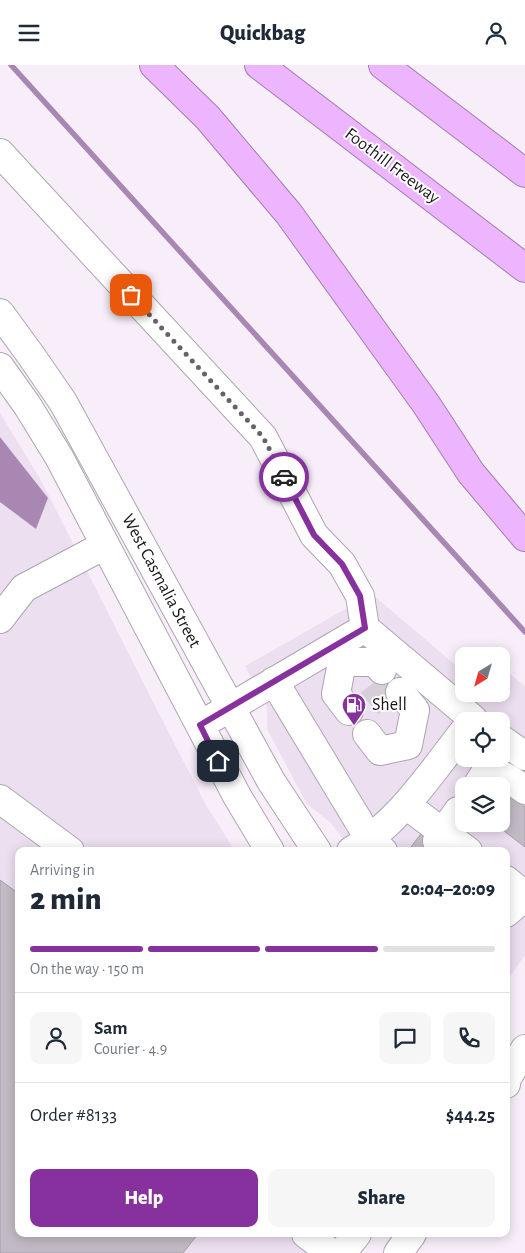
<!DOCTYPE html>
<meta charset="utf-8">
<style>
body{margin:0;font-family:"Alegreya Sans",sans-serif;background:#f6f6f7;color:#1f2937;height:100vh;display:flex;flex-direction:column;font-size:19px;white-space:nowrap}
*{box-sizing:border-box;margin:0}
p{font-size:16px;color:#747a83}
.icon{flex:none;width:28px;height:28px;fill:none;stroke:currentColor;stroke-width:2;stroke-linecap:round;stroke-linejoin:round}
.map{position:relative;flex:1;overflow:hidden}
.details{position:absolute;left:15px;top:782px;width:495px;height:390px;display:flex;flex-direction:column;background:#fff;border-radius:10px;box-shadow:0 2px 12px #0003}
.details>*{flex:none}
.needle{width:32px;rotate:217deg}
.tools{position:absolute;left:455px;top:582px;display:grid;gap:10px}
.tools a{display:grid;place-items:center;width:55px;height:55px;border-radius:10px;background:#fff;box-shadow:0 2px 12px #0003;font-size:25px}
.pin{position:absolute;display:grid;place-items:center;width:42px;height:42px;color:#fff;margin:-21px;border-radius:10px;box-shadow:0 2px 8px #0006}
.courier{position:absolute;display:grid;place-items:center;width:50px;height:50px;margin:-25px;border:4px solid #87319e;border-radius:50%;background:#fff;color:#222;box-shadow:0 1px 6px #0007}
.summary em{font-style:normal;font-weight:800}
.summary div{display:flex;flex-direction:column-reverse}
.summary{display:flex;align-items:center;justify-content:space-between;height:85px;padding:0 15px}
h1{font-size:32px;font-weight:800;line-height:38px}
.bar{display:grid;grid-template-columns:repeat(4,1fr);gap:8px 5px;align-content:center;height:60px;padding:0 15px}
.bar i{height:6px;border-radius:4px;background:#e0e1e3}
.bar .active{background:#87319e}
.bar p{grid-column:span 4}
.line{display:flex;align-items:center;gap:12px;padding:0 15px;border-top:1px solid #e0e1e3}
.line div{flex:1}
.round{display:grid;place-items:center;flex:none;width:52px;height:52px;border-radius:10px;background:#f6f6f7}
.action{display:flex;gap:10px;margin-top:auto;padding:10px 15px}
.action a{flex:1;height:58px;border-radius:10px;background:#87319e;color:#fff;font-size:20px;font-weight:800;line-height:58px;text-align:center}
.action a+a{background:#f6f6f7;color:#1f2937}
header{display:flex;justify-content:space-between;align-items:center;height:65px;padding:0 15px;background:#fff;font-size:22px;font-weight:800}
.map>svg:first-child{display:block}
</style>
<header><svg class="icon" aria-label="menu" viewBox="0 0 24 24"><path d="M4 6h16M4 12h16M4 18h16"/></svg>Quickbag<svg class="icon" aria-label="person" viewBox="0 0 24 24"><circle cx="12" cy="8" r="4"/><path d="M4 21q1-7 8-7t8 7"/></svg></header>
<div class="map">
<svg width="525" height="1188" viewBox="0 0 525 1188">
<rect width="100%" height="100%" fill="#f7eef9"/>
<!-- built -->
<g fill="#ecdff0" fill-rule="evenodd">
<path d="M 0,348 L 43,419 L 151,633 L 207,742 L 235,786 L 19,786 L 19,1169 L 323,1169 L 309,1188 L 0,1188 Z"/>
<path d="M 372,529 L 460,604 L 464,600 L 464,629 L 501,629 L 501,602 L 525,621 L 525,890 L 506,917 L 506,786 L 352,786 L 331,758 L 307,739 L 267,664 L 267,643 L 245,601 ZM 464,656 L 501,656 L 501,694 L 464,694 ZM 464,721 L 501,721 L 501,759 L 464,759 Z"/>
</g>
<!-- water -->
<path fill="#a887b2" d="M 0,372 L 48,433 L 36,464 L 0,437 Z"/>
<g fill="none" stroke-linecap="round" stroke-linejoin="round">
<!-- stream -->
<path stroke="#a887b2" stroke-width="5.5" d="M 11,0 L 525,567"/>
</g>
<!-- building -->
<g fill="#c2bac4" stroke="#a49ca6">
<path d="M 501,724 L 525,742 L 525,782 L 495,759 L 501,759 Z"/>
<path d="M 423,766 L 450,786 L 408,786 Z"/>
<path d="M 0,815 L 19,829 L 19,1169 L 198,1169 L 183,1188 L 0,1188 Z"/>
</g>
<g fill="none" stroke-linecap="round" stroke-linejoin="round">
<!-- minor-tunnel -->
<path stroke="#d6ced8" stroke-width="28" stroke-dasharray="28 14" stroke-linecap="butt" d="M 372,619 L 389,641"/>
<defs>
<g id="minor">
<path d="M 0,88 L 263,372 L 314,470 L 342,499 L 360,531 L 365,563 L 473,654 L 471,656"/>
<path d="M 0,248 L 30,289 L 63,337 L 271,716 L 317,786"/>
<path d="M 0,302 L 27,340 L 59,392 L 237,731 L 270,786"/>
<path d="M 0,554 L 24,523 L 105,480"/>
<path d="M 274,616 L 370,775 L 383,786"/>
<path d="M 349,646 L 336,629 L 342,597 L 375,597 L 382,605"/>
<path d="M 214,652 L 365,563"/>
<path d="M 367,669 L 380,686 L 408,680 L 415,645 L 400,627"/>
<path d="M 501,674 L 525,691"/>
<path d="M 478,719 L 485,708 C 502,706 512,716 525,725"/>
<path d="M 0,734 L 70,786"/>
<path d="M 406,740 L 468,786"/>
<path d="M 437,776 L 458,746"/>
<path d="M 351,786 C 399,758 430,709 464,666"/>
<path d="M 506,815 L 525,830"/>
<path d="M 506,848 L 525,832"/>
<path d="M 506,1019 L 507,1013 L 525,984"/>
<path d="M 306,1169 L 331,1188"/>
<path d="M 342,1188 L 357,1169"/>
<path d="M 398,1188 L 412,1169"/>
</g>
<g id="highway">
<path d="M 154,0 L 208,53 L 289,149 L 426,339 L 471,408 L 525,472"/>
<path d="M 259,0 L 525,203"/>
<path d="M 383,0 L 525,108"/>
</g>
</defs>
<!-- minor casing -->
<use href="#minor" stroke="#ada5b0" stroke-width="30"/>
<!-- highway casing -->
<use href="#highway" stroke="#a37dae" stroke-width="30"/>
<!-- minor -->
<use href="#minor" stroke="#fff" stroke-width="28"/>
<!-- highway -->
<use href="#highway" stroke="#edb5fe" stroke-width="28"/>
</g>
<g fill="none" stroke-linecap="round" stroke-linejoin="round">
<!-- done -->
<path stroke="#676268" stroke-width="5" stroke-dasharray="0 9" d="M 131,230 L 263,372 L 284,412"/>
<!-- route -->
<path stroke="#87319e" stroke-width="6" d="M 218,696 L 200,660 L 365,563 L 360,531 L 342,499 L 314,470 L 284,412"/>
</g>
<!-- icons -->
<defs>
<symbol id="fuel-pin" viewBox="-11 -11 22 30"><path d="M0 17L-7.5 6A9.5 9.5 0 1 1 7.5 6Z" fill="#87319e" stroke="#fff"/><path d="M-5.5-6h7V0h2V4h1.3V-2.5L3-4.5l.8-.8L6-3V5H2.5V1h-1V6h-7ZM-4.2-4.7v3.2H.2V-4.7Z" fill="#fff"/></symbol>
</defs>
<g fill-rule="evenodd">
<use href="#fuel-pin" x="340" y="626" width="28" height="38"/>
</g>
<g text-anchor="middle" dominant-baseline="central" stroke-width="4" stroke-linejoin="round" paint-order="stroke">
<!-- street labels -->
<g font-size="18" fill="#19161a" stroke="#fff">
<text transform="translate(392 101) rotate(37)">Foothill Freeway</text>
<text transform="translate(161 516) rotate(62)">West Casmalia Street</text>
</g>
<!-- poi labels -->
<g font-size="18" fill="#19161a" stroke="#fff" text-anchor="start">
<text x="372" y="640">Shell</text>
</g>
</g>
</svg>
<div class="tools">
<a><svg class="needle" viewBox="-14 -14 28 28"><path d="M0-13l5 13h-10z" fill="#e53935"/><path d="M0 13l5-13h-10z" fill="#747a83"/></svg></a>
<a><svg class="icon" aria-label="locate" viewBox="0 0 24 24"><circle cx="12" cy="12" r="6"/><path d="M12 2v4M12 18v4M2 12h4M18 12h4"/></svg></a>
<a><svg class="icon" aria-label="layers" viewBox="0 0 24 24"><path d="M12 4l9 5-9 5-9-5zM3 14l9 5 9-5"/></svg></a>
</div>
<div class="pin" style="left:131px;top:230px;background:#ea580c"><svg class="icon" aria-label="bag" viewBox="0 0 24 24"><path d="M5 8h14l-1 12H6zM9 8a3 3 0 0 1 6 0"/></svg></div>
<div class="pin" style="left:218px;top:696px;background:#1f2937"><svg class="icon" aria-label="home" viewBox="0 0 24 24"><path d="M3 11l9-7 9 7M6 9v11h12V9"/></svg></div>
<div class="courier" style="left:284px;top:412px"><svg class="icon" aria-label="car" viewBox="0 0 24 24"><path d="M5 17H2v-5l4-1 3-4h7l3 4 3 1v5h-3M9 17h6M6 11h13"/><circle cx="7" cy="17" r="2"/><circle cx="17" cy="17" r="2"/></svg></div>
<section class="details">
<div class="summary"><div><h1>2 min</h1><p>Arriving in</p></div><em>20:04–20:09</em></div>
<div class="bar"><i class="active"></i><i class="active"></i><i class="active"></i><i></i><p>On the way · 150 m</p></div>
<div class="line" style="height:90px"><a class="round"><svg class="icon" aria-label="person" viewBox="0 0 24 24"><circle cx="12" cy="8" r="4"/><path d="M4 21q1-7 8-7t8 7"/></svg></a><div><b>Sam</b><p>Courier · 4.9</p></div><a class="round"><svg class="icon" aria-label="chat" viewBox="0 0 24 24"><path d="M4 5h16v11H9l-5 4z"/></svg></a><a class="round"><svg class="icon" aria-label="phone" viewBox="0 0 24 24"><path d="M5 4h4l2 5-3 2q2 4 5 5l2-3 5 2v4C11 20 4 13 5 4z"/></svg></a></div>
<div class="line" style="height:65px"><div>Order #8133</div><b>$44.25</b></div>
<div class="action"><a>Help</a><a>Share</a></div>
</section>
</div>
